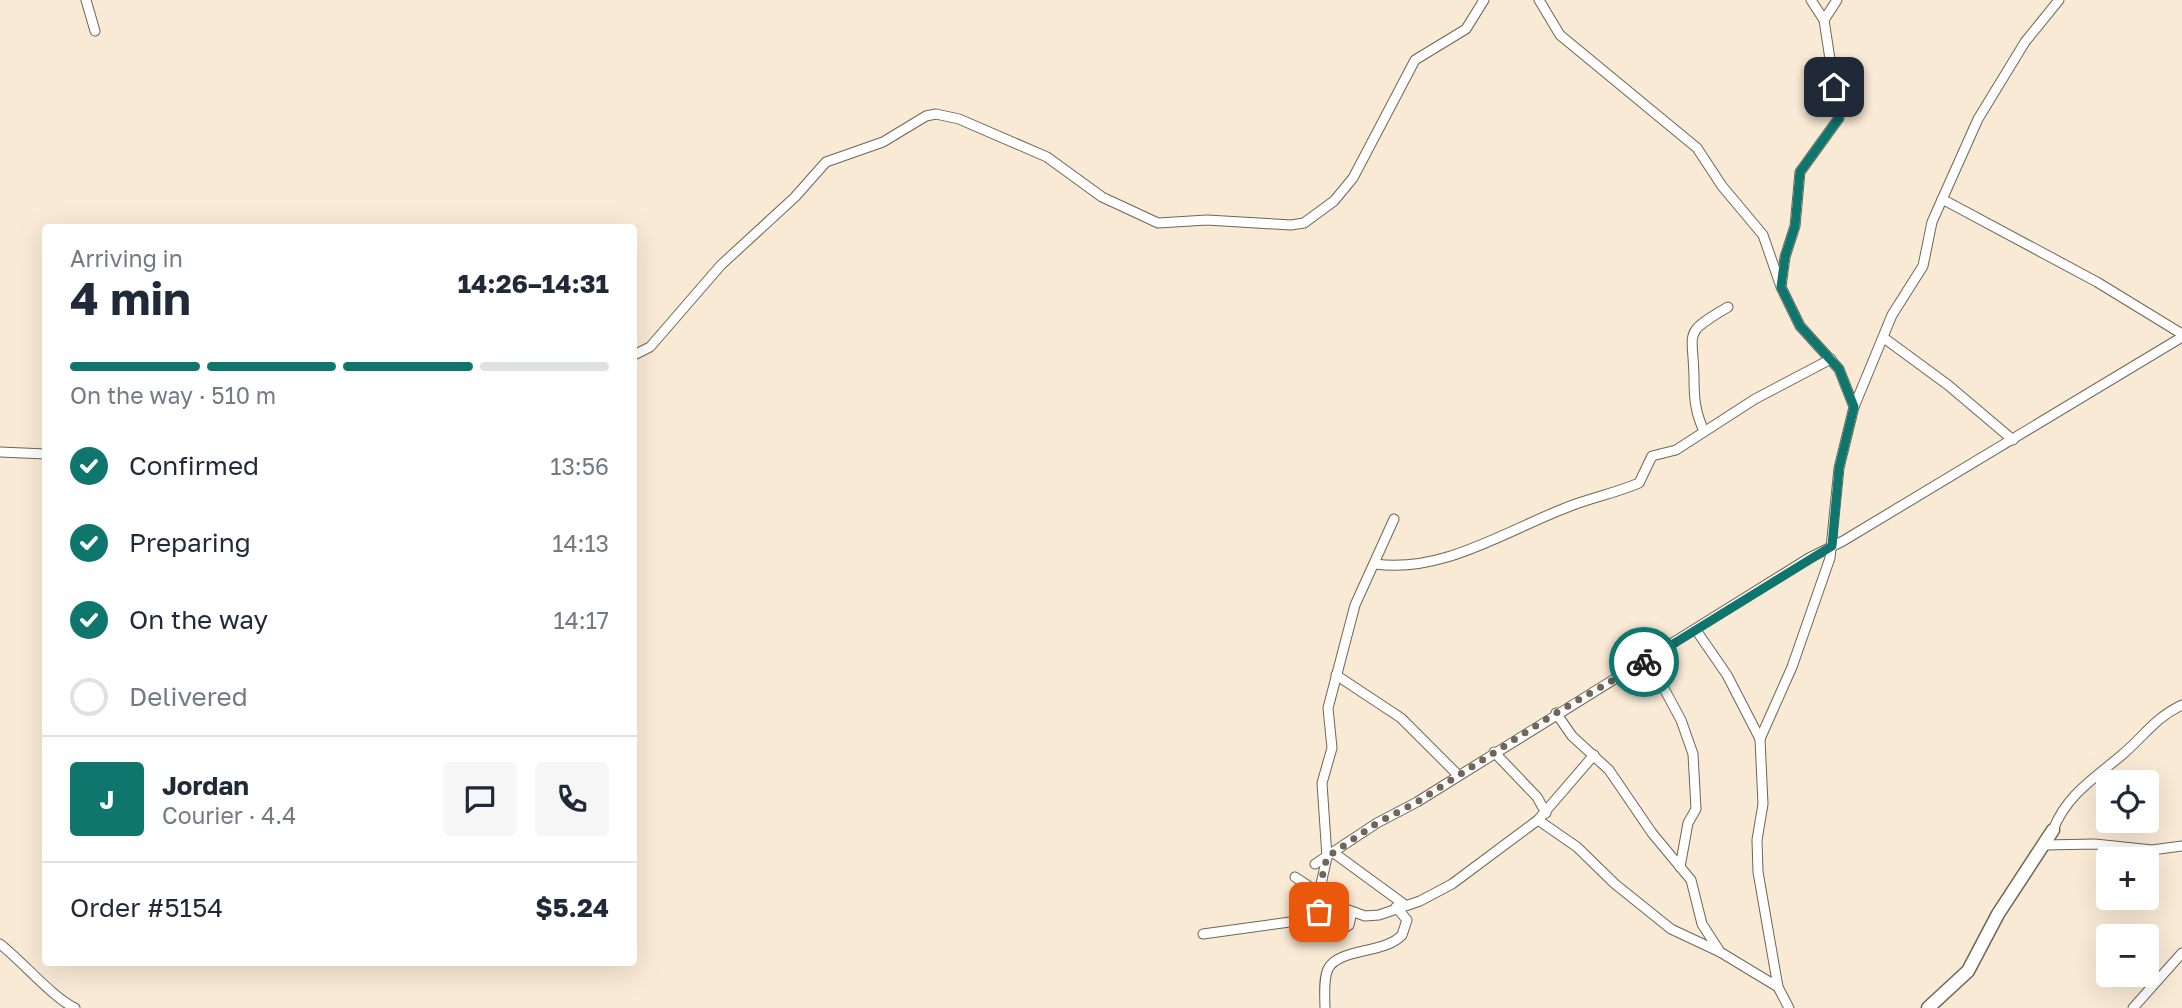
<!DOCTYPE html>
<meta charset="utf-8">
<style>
body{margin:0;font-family:"Golos Text",sans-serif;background:#f6f6f7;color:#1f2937;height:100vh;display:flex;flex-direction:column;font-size:26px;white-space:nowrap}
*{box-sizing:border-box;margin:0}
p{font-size:23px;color:#747a83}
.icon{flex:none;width:38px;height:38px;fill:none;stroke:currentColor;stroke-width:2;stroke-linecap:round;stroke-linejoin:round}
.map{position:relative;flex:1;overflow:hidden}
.panel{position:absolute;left:42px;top:224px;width:595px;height:742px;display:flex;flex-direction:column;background:#fff;border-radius:7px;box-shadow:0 7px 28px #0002}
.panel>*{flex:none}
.tools{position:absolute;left:2096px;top:770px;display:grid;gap:14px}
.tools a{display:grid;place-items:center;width:63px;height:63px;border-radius:7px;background:#fff;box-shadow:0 7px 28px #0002;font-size:35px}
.pin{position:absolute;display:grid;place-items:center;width:60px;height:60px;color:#fff;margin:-30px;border-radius:14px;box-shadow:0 4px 10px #0006}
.courier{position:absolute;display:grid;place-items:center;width:70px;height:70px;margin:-35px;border:5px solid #0f766e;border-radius:50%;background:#fff;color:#222;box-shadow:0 2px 9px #0007}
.summary em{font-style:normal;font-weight:700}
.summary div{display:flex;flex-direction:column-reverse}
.summary{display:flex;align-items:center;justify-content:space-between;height:119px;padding:0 28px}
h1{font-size:46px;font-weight:700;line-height:52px}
.bar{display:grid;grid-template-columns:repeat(4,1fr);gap:10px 7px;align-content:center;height:84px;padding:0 28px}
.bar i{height:9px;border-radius:5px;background:#e0e1e3}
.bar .on{background:#0f766e}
.bar p{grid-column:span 4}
.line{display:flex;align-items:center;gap:18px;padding:0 28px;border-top:2px solid #e0e1e3}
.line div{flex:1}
.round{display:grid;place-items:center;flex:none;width:74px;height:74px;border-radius:7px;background:#f6f6f7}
ol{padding:0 28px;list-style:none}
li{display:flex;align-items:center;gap:21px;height:77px}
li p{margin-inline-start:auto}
li .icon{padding:7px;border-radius:50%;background:#0f766e;color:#fff;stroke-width:4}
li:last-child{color:#747a83}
li i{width:38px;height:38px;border:4px solid #e0e1e3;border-radius:50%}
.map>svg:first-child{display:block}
</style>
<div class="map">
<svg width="2182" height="1008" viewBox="0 0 2182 1008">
<rect width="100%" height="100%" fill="#f9ead6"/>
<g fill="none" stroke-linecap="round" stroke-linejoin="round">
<defs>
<g id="minor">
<path d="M 86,0 L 95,31"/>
<path d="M 1539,0 L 1560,35 L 1697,148 L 1722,186 L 1763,235 L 1780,284"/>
<path d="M 1811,0 L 1824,20"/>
<path d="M 1837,0 L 1824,20 L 1839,118 L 1800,172 L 1795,226 L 1785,257 L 1781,287 L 1800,326 L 1839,369 L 1854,407"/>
<path d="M 1942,199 L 2097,282 L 2182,334"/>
<path d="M 1884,338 L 1948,385 L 2013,440"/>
<path d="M 634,355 L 650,347 L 721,265 L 795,197 L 826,162 L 883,142 L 926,116 L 936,114 L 959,119 L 1047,157 L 1102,197 L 1158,223 L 1207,220 L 1291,225 L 1304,223 L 1334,201 L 1353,178 L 1415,60 L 1466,29 L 1484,0"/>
<path d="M 1704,431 C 1695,412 1694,398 1694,377 C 1693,330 1682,334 1728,307"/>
<path d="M 0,452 L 46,454"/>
<path d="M 1375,564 C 1444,574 1510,528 1573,505 C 1595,497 1618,492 1639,483 L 1652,456 L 1676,450 L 1755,399 L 1831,359"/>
<path d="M 1696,630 L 1727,675 L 1760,739"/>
<path d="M 1648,659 L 1681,720 L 1693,754 L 1696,809 L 1688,823 L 1680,867"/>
<path d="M 1336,675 L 1401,718 L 1458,775"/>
<path d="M 1556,713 L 1572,736 L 1609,770 L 1652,833 L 1691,880 L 1702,924 L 1720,952"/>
<path d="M 1494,752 L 1537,797 L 1546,813"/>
<path d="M 1538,820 L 1577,847 L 1615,884 L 1671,929 L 1720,952 L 1778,987"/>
<path d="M 2053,830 C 2067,794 2095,778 2123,754 C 2144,736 2156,717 2182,705"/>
<path d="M 2045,845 L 2095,844 L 2152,850 L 2182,846"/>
<path d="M 1334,853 L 1405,905"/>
<path d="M 1315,864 L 1377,823 L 1417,802 L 1809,558 L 1843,541 L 2182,337"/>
<path d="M 1295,877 L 1340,907 L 1365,916 L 1379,915 L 1420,901 L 1452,884 L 1538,820 L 1594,755"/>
<path d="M 1322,927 L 1319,893 L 1327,857 L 1322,783 L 1332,748 L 1328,708 L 1355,605 L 1394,519"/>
<path d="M 1203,934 L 1297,921 L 1341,931 L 1349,925 L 1352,912"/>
<path d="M 0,944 C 22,961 53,998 75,1008"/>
<path d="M 1325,1008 C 1325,997 1323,980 1328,969 C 1338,948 1385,954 1402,935 L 1407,920 L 1396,907"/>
<path d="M 1789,1008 L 1778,987 L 1758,872 L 1757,840 L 1763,804 L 1760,739 L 1792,667 L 1830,558 L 1839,468 L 1854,407 L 1892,315 L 1923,266 L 1932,222 L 1978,119 L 2025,42 L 2059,0"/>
<path d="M 2133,1008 L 2182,953"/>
</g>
<path id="tertiary" d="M 1928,1008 L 1968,971 L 1998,914 L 2053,830"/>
</defs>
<!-- minor casing -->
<use href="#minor" stroke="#716453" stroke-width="11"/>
<!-- tertiary casing -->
<use href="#tertiary" stroke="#716453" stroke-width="15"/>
<!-- minor -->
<use href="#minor" stroke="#fff" stroke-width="9"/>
<!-- tertiary -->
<use href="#tertiary" stroke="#fff" stroke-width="12"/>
</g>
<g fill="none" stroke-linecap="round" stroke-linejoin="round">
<!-- done -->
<path stroke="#6f665a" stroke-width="7" stroke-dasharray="0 12.6" d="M 1319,912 L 1320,886 L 1327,857 L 1377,823 L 1417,802 L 1556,713 L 1644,662"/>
<!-- route -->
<path stroke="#0f766e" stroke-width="9" d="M 1644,662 L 1832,546 L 1839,468 L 1854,407 L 1839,369 L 1800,326 L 1781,287 L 1785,257 L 1795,226 L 1800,172 L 1839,118 L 1834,87"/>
</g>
</svg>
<div class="tools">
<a><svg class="icon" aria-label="locate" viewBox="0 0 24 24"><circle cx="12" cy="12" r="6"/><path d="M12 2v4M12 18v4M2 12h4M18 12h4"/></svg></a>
<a>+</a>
<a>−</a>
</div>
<div class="pin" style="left:1319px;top:912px;background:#ea580c"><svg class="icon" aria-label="bag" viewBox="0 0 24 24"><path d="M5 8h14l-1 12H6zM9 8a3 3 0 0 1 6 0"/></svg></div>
<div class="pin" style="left:1834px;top:87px;background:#1f2937"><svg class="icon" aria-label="home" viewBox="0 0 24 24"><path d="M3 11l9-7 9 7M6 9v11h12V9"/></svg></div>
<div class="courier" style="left:1644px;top:662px"><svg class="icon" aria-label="bike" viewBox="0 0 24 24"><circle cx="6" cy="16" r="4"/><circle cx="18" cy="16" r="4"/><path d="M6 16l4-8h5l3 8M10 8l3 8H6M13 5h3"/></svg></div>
<section class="panel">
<div class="summary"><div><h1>4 min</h1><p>Arriving in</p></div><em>14:26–14:31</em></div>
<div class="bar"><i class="on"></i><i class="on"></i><i class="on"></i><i></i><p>On the way · 510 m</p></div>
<ol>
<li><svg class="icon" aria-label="check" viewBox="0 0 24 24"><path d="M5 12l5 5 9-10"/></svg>Confirmed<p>13:56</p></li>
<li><svg class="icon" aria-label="check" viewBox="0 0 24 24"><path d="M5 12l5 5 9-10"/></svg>Preparing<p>14:13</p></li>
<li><svg class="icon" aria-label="check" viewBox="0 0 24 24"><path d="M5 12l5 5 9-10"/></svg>On the way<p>14:17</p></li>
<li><i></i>Delivered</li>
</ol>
<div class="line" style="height:126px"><b class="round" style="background:#0f766e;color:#fff">J</b><div><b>Jordan</b><p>Courier · 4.4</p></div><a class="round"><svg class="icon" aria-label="chat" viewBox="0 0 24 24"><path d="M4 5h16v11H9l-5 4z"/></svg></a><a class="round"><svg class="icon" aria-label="phone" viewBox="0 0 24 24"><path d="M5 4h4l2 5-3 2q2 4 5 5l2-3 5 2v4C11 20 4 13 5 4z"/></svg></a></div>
<div class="line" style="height:91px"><div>Order #5154</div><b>$5.24</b></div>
</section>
</div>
